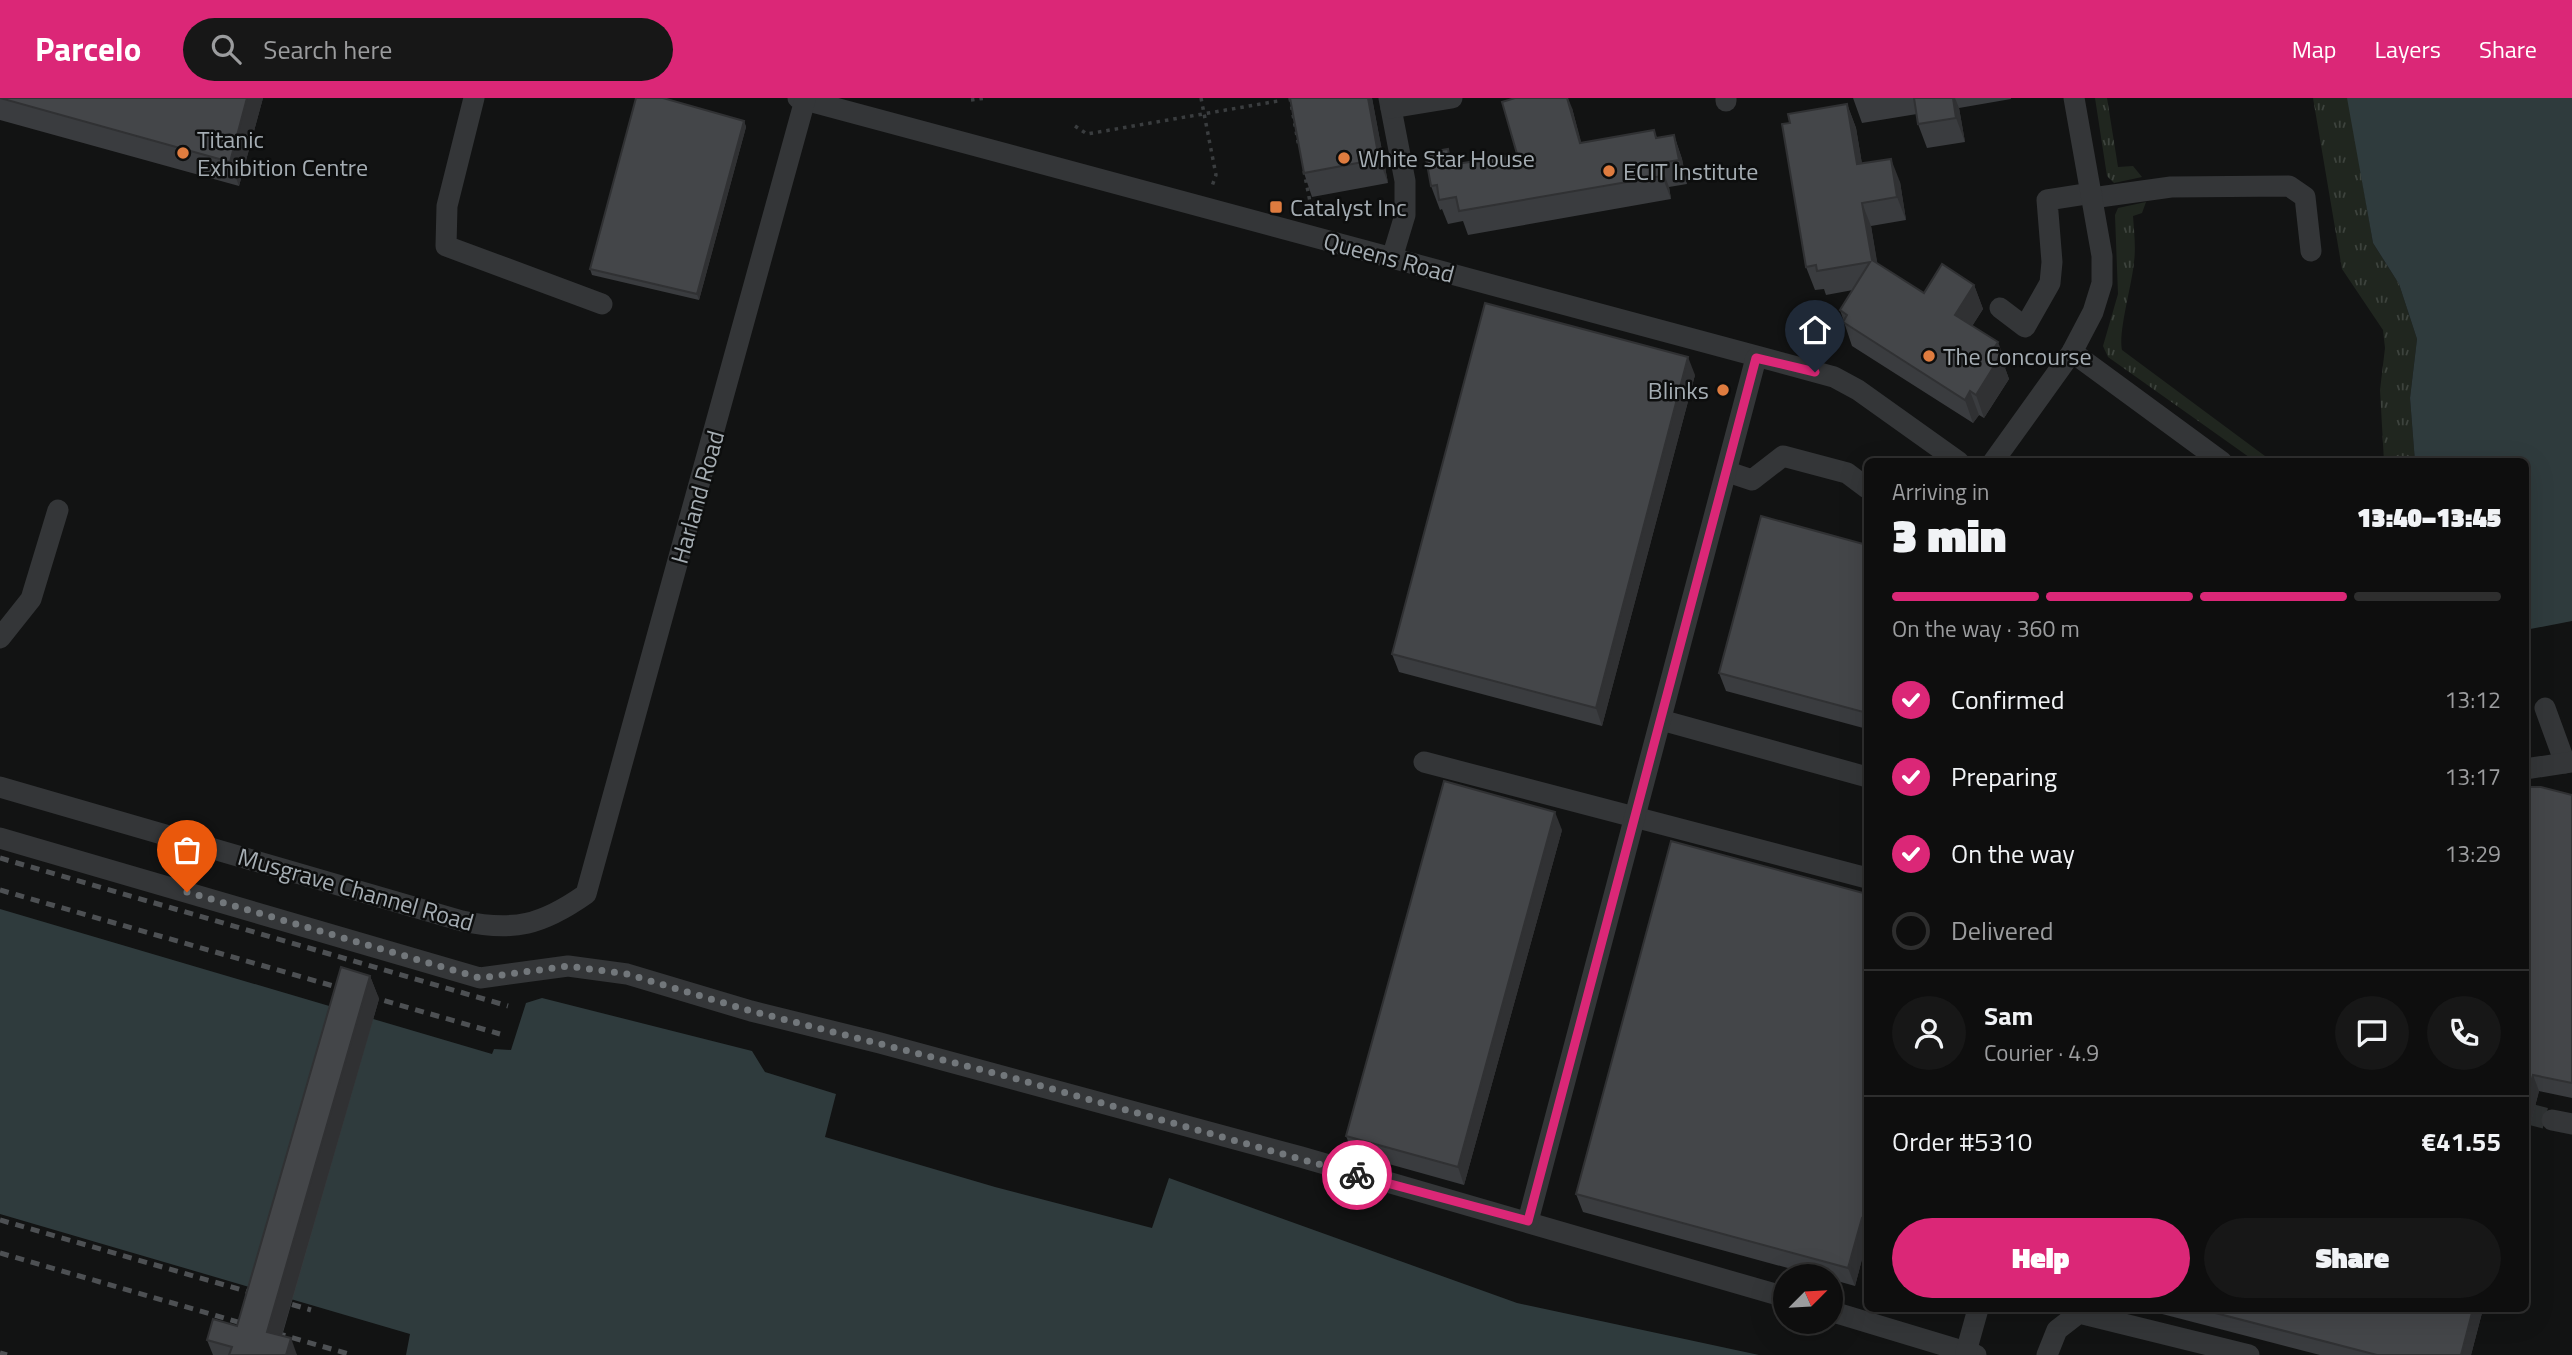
<!DOCTYPE html>
<meta charset="utf-8">
<style>
body{margin:0;font-family:"Titillium Web",sans-serif;background:#171717;color:#f1f3f6;height:100vh;display:flex;flex-direction:column;font-size:26px;white-space:nowrap}
*{box-sizing:border-box;margin:0}
p{font-size:23px;color:#9b9c9e}
.icon{flex:none;width:38px;height:38px;fill:none;stroke:currentColor;stroke-width:2;stroke-linecap:round;stroke-linejoin:round}
.map{position:relative;flex:1;overflow:hidden}
.drawer{position:absolute;left:1864px;top:360px;width:665px;height:854px;display:flex;flex-direction:column;background:#0e0e0e;border-radius:10px;box-shadow:0 7px 28px #0002,0 0 0 2px #2e2e2e}
.drawer>*{flex:none}
.needle{width:46px;rotate:66deg}
.controls{position:absolute;left:1773px;top:1166px;display:grid;gap:14px}
.controls a{display:grid;place-items:center;width:70px;height:70px;border-radius:50%;background:#0e0e0e;box-shadow:0 7px 28px #0002,0 0 0 2px #2e2e2e;font-size:35px}
.pin{position:absolute;display:grid;place-items:center;width:60px;height:60px;color:#fff;margin:-72px -30px;border-radius:50% 50% 50% 0;rotate:-45deg;box-shadow:0 0 7px #0007}
.pin .icon{rotate:45deg}
.courier{position:absolute;display:grid;place-items:center;width:70px;height:70px;margin:-35px;border:5px solid #db2777;border-radius:50%;background:#fff;color:#222;box-shadow:0 2px 9px #0007}
.head em{font-style:normal;font-weight:800}
.head div{display:flex;flex-direction:column-reverse}
.head{display:flex;align-items:center;justify-content:space-between;height:119px;padding:0 28px}
h1{font-size:46px;font-weight:800;line-height:52px}
.bar{display:grid;grid-template-columns:repeat(4,1fr);gap:10px 7px;align-content:center;height:84px;padding:0 28px}
.bar i{height:9px;border-radius:5px;background:#2e2e2e}
.bar .active{background:#db2777}
.bar p{grid-column:span 4}
.line{display:flex;align-items:center;gap:18px;padding:0 28px;border-top:2px solid #2e2e2e}
.line div{flex:1}
.round{display:grid;place-items:center;flex:none;width:74px;height:74px;border-radius:37px;background:#171717}
ol{padding:0 28px;list-style:none}
li{display:flex;align-items:center;gap:21px;height:77px}
li p{margin-inline-start:auto}
li .icon{padding:7px;border-radius:50%;background:#db2777;color:#fff;stroke-width:4}
li:last-child{color:#9b9c9e}
li i{width:38px;height:38px;border:4px solid #2e2e2e;border-radius:50%}
.button{display:flex;gap:14px;margin-top:auto;padding:14px 28px}
.button a{flex:1;height:80px;border-radius:42px;background:#db2777;color:#fff;font-size:28px;font-weight:800;line-height:80px;text-align:center}
.button a+a{background:#171717;color:#f1f3f6}
header{display:flex;align-items:center;gap:42px;box-sizing:border-box;height:98px;padding:0 35px;background:#db2777;color:#fff}
header strong{font-size:33px}
nav{display:flex;gap:38px;margin-inline-start:auto;font-size:24px}
.search{width:490px;height:63px;background:#171717;display:flex;align-items:center;gap:18px;box-sizing:border-box;padding:0 24px;border-radius:38px;color:#9b9c9e;font-size:26px}
.map>svg:first-child{display:block}
</style>
<header>
<strong>Parcelo</strong>
<div class="search"><svg class="icon" aria-label="search" viewBox="0 0 24 24"><circle cx="10" cy="10" r="6"/><path d="M15 15l6 6"/></svg>Search here</div>
<nav><a>Map</a><a>Layers</a><a>Share</a></nav>
</header>
<div class="map">
<svg width="2572" height="1257" viewBox="0 0 2572 1257">
<defs>
<pattern id="grass-tufts" width="24" height="20" patternUnits="userSpaceOnUse" patternTransform="scale(1.75)"><rect width="24" height="20" fill="#20261f"/><path d="M3 7l-1-3M5 7V3M7 7l1-3M15 17l-1-3M17 17v-4M19 17l1-3" fill="none" stroke="#3d433d"/></pattern>
</defs>
<rect width="100%" height="100%" fill="#121313"/>
<!-- grass -->
<g fill="url(#grass-tufts)">
<path d="M 2095,0 L 2107,0 L 2118,69 L 2133,68 L 2142,79 L 2114,85 L 2107,78 Z"/>
<path d="M 2313,0 L 2348,0 L 2373,145 L 2399,186 L 2417,241 L 2410,300 L 2415,364 L 2384,364 L 2380,292 L 2385,250 L 2383,232 L 2342,171 Z"/>
<path d="M 2146,104 L 2142,115 L 2133,118 C 2134,133 2136,149 2134,164 C 2132,187 2118,234 2122,252 L 2273,364 L 2256,364 L 2108,259 L 2103,248 L 2118,196 L 2115,117 L 2118,110 Z"/>
</g>
<!-- water -->
<g fill="#2f3b3d">
<path d="M 2347,0 L 2572,0 L 2572,523 L 2525,532 L 2525,364 L 2415,364 L 2410,300 L 2417,241 L 2399,186 L 2373,145 Z"/>
<path d="M 0,811 L 492,956 L 494,951 L 511,952 L 526,905 L 542,900 L 752,953 L 765,974 L 836,996 L 825,1039 L 995,1089 L 1152,1130 L 1169,1080 L 1517,1205 L 1759,1257 L 406,1257 L 410,1236 L 0,1116 Z"/>
</g>
<g fill="none" stroke-linecap="round" stroke-linejoin="round">
<!-- minor-tunnel -->
<path stroke="#2f3233" stroke-width="21" stroke-dasharray="21 10" stroke-linecap="butt" d="M 2525,1015 L 2552,1022"/>
<!-- path -->
<g stroke="#3a3d3f" stroke-width="3.5" stroke-dasharray="3.5 5" stroke-linecap="butt">
<path d="M 1201,0 L 1216,77 L 1211,91"/>
<path d="M 1290,0 L 1299,49"/>
<path d="M 971,2 L 986,0"/>
<path d="M 1075,28 L 1087,36 L 1278,3"/>
<path d="M 1304,73 L 1311,109"/>
</g>
<!-- minor -->
<g stroke="#343638" stroke-width="21">
<path d="M 474,0 L 447,108 L 446,148 L 602,206"/>
<path d="M 798,0 L 1834,279 L 1858,292 L 1959,364"/>
<path d="M 1389,0 L 1405,83 L 1405,117 L 1392,160"/>
<path d="M 1726,0 L 1726,3"/>
<path d="M 1391,10 L 1452,0"/>
<path d="M 2092,100 L 2171,89 L 2289,88 L 2305,99 L 2311,153"/>
<path d="M 2000,210 L 2025,229 L 2050,185 L 2052,164 L 2047,102 L 2092,95"/>
<path d="M 2072,254 L 2222,364"/>
<path d="M 1993,364 L 2072,254 L 2093,214 L 2102,185 L 2102,158 L 2074,0"/>
<path d="M 1728,374 L 1752,382 L 1783,358 L 1847,375 L 1867,390"/>
<path d="M 0,540 L 31,501 L 58,412"/>
<path d="M 2545,610 L 2565,665"/>
<path d="M 1661,622 L 1867,679"/>
<path d="M 1424,664 L 1867,780"/>
<path d="M 2525,671 L 2572,664"/>
<path d="M 0,689 L 462,823 C 514,834 542,827 586,796 L 805,2"/>
<path d="M 0,740 L 480,880 L 568,868 L 627,876 L 751,913 L 880,945 L 1301,1059 L 1785,1199"/>
<path d="M 2552,1022 L 2572,1026"/>
<path d="M 1528,1123 L 1756,260"/>
<path d="M 1830,1213 L 1976,1257"/>
<path d="M 1966,1254 L 1978,1211"/>
<path d="M 2047,1257 L 2057,1232 L 2079,1215 L 2249,1257"/>
</g>
<!-- rail -->
<g stroke="#4d5053" stroke-width="5" stroke-dasharray="9 7" stroke-linecap="butt">
<path d="M 0,760 L 508,908"/>
<path d="M 0,792 L 500,936"/>
<path d="M 0,1122 L 311,1212"/>
<path d="M 0,1155 L 352,1257"/>
<path d="M 0,1255 L 7,1257"/>
</g>
</g>
<!-- wall -->
<g fill="#3a3c3f">
<path d="M 0,0 L 263,0 L 239,88 L 0,22 Z"/>
<path d="M 1290,0 L 1372,0 L 1388,85 L 1312,99 L 1304,75 Z"/>
<path d="M 1853,0 L 2011,0 L 2011,1 L 1959,10 L 1965,44 L 1927,50 L 1918,26 L 1917,16 L 1862,25 Z"/>
<path d="M 1847,6 L 1856,30 L 1862,66 L 1900,84 L 1906,122 L 1871,128 L 1877,165 L 1924,195 L 1974,187 L 1983,211 L 1972,228 L 2007,268 L 2005,270 L 2009,281 L 1984,320 L 1979,317 L 1973,325 L 1852,248 L 1840,212 L 1853,192 L 1826,197 L 1824,191 L 1815,192 L 1806,169 Z"/>
<path d="M 1572,10 L 1581,45 L 1654,32 L 1657,40 L 1674,37 L 1682,61 L 1687,86 L 1669,89 L 1671,101 L 1468,137 L 1463,123 L 1448,126 L 1442,111 L 1440,112 L 1431,88 L 1448,51 L 1454,67 L 1517,56 Z"/>
<path d="M 744,23 L 746,29 L 699,202 L 592,177 L 590,171 Z"/>
<path d="M 1695,277 L 1602,628 L 1399,574 L 1392,556 Z"/>
<path d="M 1867,447 L 1867,631 L 1726,593 L 1719,575 Z"/>
<path d="M 2525,689 L 2572,697 L 2572,1000 L 2539,993 L 2525,1047 Z"/>
<path d="M 1562,732 L 1464,1087 L 1353,1056 L 1346,1038 Z"/>
<path d="M 1867,796 L 1867,1142 L 1855,1188 L 1830,1181 L 1830,1178 L 1817,1178 L 1583,1114 L 1576,1096 Z"/>
<path d="M 370,878 L 379,901 L 282,1238 L 297,1257 L 213,1257 L 207,1242 L 237,1228 Z"/>
<path d="M 2143,1211 L 2483,1211 L 2471,1257 L 2320,1257 Z"/>
</g>
<!-- shaded-wall -->
<g fill="#303133">
<path d="M 247,0 L 263,0 L 239,88 L 230,64 Z"/>
<path d="M 1368,0 L 1372,0 L 1388,85 L 1379,61 Z"/>
<path d="M 1567,0 L 1568,0 L 1572,10 L 1588,69 L 1580,45 Z"/>
<path d="M 1953,0 L 1955,0 L 1959,10 L 1965,44 L 1956,20 Z"/>
<path d="M 1847,6 L 1856,30 L 1866,90 L 1857,66 Z"/>
<path d="M 744,23 L 746,29 L 699,202 L 697,196 Z"/>
<path d="M 1674,37 L 1682,61 L 1687,86 L 1679,62 Z"/>
<path d="M 1448,51 L 1457,75 L 1451,67 Z"/>
<path d="M 1891,61 L 1900,84 L 1906,122 L 1897,99 Z"/>
<path d="M 1660,65 L 1669,89 L 1671,101 L 1662,78 Z"/>
<path d="M 1862,105 L 1871,128 L 1881,186 L 1872,162 Z"/>
<path d="M 1974,187 L 1983,211 L 1964,241 L 1955,217 Z"/>
<path d="M 1998,244 L 2007,268 L 2005,270 L 2009,281 L 1984,320 L 1976,297 L 1993,252 Z"/>
<path d="M 1688,259 L 1695,277 L 1602,628 L 1596,610 Z"/>
<path d="M 1970,293 L 1979,317 L 1973,325 L 1965,302 Z"/>
<path d="M 1555,714 L 1562,732 L 1464,1087 L 1458,1069 Z"/>
<path d="M 370,878 L 379,901 L 276,1257 L 267,1234 Z"/>
<path d="M 2533,977 L 2539,993 L 2525,1047 L 2525,1007 Z"/>
<path d="M 1862,1120 L 1867,1134 L 1867,1142 L 1855,1188 L 1848,1170 Z"/>
<path d="M 2473,1211 L 2483,1211 L 2471,1257 L 2461,1257 Z"/>
<path d="M 291,1240 L 297,1257 L 286,1257 Z"/>
</g>
<!-- building -->
<g fill="#444649" stroke="#303133" stroke-width="2">
<path d="M 0,0 L 247,0 L 230,64 Z"/>
<path d="M 636,0 L 663,0 L 744,23 L 697,196 L 590,171 Z"/>
<path d="M 1290,0 L 1368,0 L 1379,61 L 1304,75 Z"/>
<path d="M 1515,0 L 1567,0 L 1580,45 L 1654,32 L 1656,40 L 1674,37 L 1679,62 L 1660,65 L 1662,78 L 1459,113 L 1456,99 L 1439,102 L 1437,87 L 1431,88 L 1425,55 L 1448,51 L 1451,67 L 1517,56 L 1502,4 Z"/>
<path d="M 1914,0 L 1953,0 L 1956,20 L 1918,26 Z"/>
<path d="M 1847,6 L 1857,66 L 1891,61 L 1897,99 L 1862,105 L 1872,162 L 1924,195 L 1942,166 L 1974,187 L 1955,217 L 1998,244 L 1993,252 L 2001,257 L 1976,297 L 1970,293 L 1965,302 L 1843,224 L 1847,217 L 1840,212 L 1870,164 L 1817,173 L 1816,167 L 1806,169 L 1782,26 L 1790,25 L 1788,16 Z"/>
<path d="M 1485,205 L 1688,259 L 1596,610 L 1392,556 Z"/>
<path d="M 2109,359 L 2116,364 L 2105,364 Z"/>
<path d="M 1761,418 L 1867,447 L 1867,615 L 1719,575 Z"/>
<path d="M 1444,683 L 1555,714 L 1458,1069 L 1346,1038 Z"/>
<path d="M 2525,689 L 2541,689 L 2572,697 L 2572,985 L 2533,977 L 2525,1007 Z"/>
<path d="M 1671,743 L 1867,796 L 1867,1121 L 1862,1120 L 1848,1170 L 1576,1096 Z"/>
<path d="M 341,869 L 370,878 L 267,1234 L 291,1240 L 286,1257 L 229,1257 L 232,1249 L 207,1242 L 213,1221 L 237,1228 Z"/>
<path d="M 2200,1211 L 2473,1211 L 2461,1257 L 2377,1257 Z"/>
</g>
<g fill="none" stroke-linecap="round" stroke-linejoin="round">
<!-- done -->
<path stroke="#72777b" stroke-width="7" stroke-dasharray="0 12.6" d="M 187,794 L 480,880 L 568,868 L 627,876 L 751,913 L 1006,978 L 1357,1077"/>
<!-- route -->
<path stroke="#db2777" stroke-width="9" d="M 1357,1077 L 1528,1123 L 1756,260 L 1815,274"/>
</g>
<!-- markers -->
<g fill="#df7c3f" stroke="#0d0e0e" stroke-width="2.5">
<circle cx="183" cy="55" r="7"/>
<circle cx="1344" cy="60" r="7"/>
<circle cx="1609" cy="73" r="7"/>
<rect x="1269" y="102" width="14" height="14" rx="3.5"/>
<circle cx="1929" cy="258" r="7"/>
<circle cx="1723" cy="292" r="7"/>
</g>
<g text-anchor="middle" dominant-baseline="central" stroke-width="5" stroke-linejoin="round" paint-order="stroke">
<!-- poi labels -->
<g font-size="24" fill="#a5adb3" stroke="#0d0e0e" text-anchor="start">
<text x="197" y="41">Titanic<tspan x="197" dy="28">Exhibition Centre</tspan></text>
<text x="1358" y="60">White Star House</text>
<text x="1623" y="73">ECIT Institute</text>
<text x="1290" y="109">Catalyst Inc</text>
<text x="1943" y="258">The Concourse</text>
<text x="1709" y="292" text-anchor="end">Blinks</text>
</g>
<!-- street labels -->
<g font-size="24" fill="#a5adb3" stroke="#0d0e0e">
<text transform="translate(1389 159) rotate(15)">Queens Road</text>
<text transform="translate(697 399) rotate(-74)">Harland Road</text>
<text transform="translate(356 791) rotate(16)">Musgrave Channel Road</text>
</g>
</g>
</svg>
<div class="controls">
<a><svg class="needle" viewBox="-14 -14 28 28"><path d="M0-13l5 13h-10z" fill="#e53935"/><path d="M0 13l5-13h-10z" fill="#9b9c9e"/></svg></a>
</div>
<div class="pin" style="left:187px;top:794px;background:#ea580c"><svg class="icon" aria-label="bag" viewBox="0 0 24 24"><path d="M5 8h14l-1 12H6zM9 8a3 3 0 0 1 6 0"/></svg></div>
<div class="pin" style="left:1815px;top:274px;background:#1f2937"><svg class="icon" aria-label="home" viewBox="0 0 24 24"><path d="M3 11l9-7 9 7M6 9v11h12V9"/></svg></div>
<div class="courier" style="left:1357px;top:1077px"><svg class="icon" aria-label="bike" viewBox="0 0 24 24"><circle cx="6" cy="16" r="4"/><circle cx="18" cy="16" r="4"/><path d="M6 16l4-8h5l3 8M10 8l3 8H6M13 5h3"/></svg></div>
<section class="drawer">
<div class="head"><div><h1>3 min</h1><p>Arriving in</p></div><em>13:40–13:45</em></div>
<div class="bar"><i class="active"></i><i class="active"></i><i class="active"></i><i></i><p>On the way · 360 m</p></div>
<ol>
<li><svg class="icon" aria-label="check" viewBox="0 0 24 24"><path d="M5 12l5 5 9-10"/></svg>Confirmed<p>13:12</p></li>
<li><svg class="icon" aria-label="check" viewBox="0 0 24 24"><path d="M5 12l5 5 9-10"/></svg>Preparing<p>13:17</p></li>
<li><svg class="icon" aria-label="check" viewBox="0 0 24 24"><path d="M5 12l5 5 9-10"/></svg>On the way<p>13:29</p></li>
<li><i></i>Delivered</li>
</ol>
<div class="line" style="height:126px"><a class="round"><svg class="icon" aria-label="person" viewBox="0 0 24 24"><circle cx="12" cy="8" r="4"/><path d="M4 21q1-7 8-7t8 7"/></svg></a><div><b>Sam</b><p>Courier · 4.9</p></div><a class="round"><svg class="icon" aria-label="chat" viewBox="0 0 24 24"><path d="M4 5h16v11H9l-5 4z"/></svg></a><a class="round"><svg class="icon" aria-label="phone" viewBox="0 0 24 24"><path d="M5 4h4l2 5-3 2q2 4 5 5l2-3 5 2v4C11 20 4 13 5 4z"/></svg></a></div>
<div class="line" style="height:91px"><div>Order #5310</div><b>€41.55</b></div>
<div class="button"><a>Help</a><a>Share</a></div>
</section>
</div>
